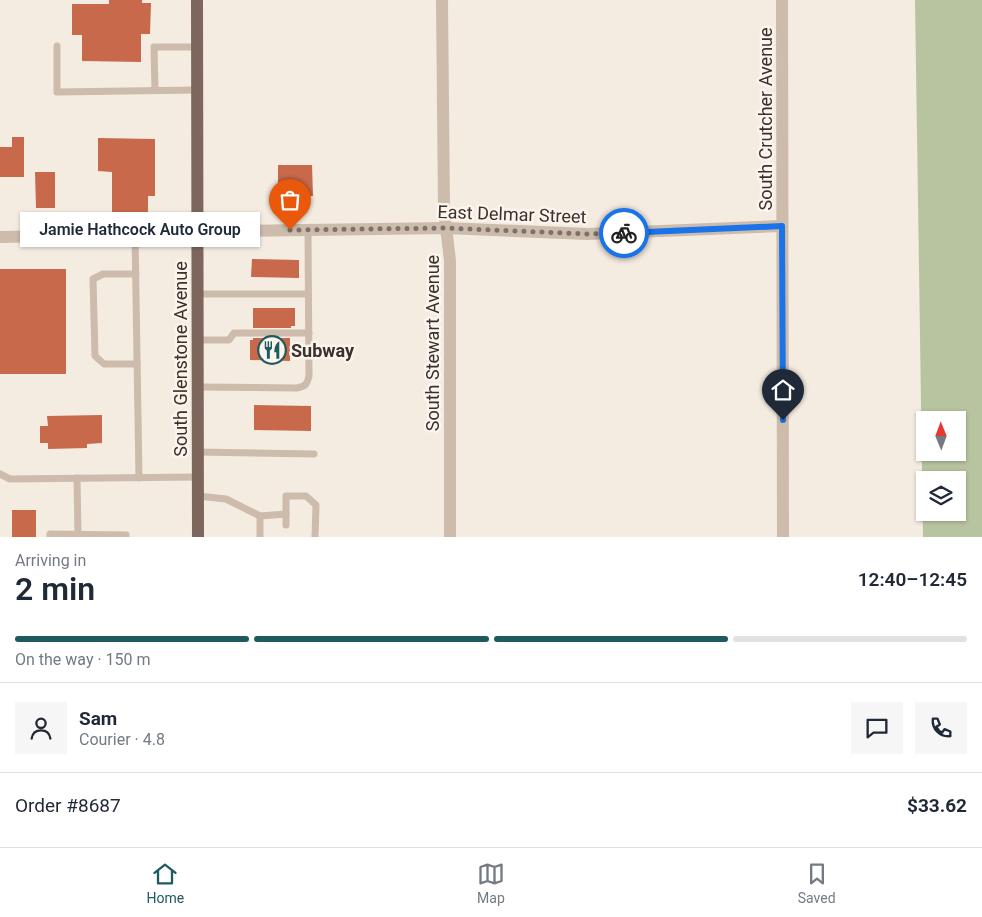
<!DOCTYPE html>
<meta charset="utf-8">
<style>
body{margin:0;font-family:Roboto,sans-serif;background:#f6f6f7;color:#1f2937;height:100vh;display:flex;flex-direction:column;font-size:19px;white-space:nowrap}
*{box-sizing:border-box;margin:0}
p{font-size:16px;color:#747a83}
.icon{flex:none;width:28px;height:28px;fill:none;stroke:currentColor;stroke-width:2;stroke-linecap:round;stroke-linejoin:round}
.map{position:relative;height:537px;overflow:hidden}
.sheet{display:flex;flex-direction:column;background:#fff;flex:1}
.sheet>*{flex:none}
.needle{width:32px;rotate:359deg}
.fabs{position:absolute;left:916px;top:411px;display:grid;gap:10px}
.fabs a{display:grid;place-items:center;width:50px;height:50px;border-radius:0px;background:#fff;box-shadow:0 1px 4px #0004;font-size:25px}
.pin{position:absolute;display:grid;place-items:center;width:42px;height:42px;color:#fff;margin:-51px -21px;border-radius:50% 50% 50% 0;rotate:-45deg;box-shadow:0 0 5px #0007}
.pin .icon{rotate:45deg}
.courier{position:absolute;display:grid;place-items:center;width:50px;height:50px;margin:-25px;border:4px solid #1a73e8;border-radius:50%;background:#fff;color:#222;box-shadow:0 1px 6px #0007}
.bubble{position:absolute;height:35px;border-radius:0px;background:#fff;box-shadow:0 1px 4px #0004;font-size:16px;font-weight:600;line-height:35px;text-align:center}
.headline em{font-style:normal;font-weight:600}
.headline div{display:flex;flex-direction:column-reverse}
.headline{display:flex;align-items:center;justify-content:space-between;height:85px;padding:0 15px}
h1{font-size:32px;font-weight:600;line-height:38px}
.bar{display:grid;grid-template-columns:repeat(4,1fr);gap:8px 5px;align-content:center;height:60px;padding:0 15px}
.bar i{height:6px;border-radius:4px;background:#e0e1e3}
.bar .on{background:#1f5a5e}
.bar p{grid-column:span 4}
.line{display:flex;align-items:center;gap:12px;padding:0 15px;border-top:1px solid #e0e1e3}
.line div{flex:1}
.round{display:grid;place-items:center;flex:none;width:52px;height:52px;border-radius:0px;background:#f6f6f7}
.tabs{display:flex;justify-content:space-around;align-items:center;height:70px;border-top:1px solid #e0e1e3;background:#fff;font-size:14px;color:#747a83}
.tabs a{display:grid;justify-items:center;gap:2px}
.tabs .on{color:#1f5a5e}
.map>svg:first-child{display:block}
</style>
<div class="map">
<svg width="982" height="537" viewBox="0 0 982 537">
<rect width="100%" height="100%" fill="#f4ebe1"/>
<!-- green -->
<path fill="#b8c4a0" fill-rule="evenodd" d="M 915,0 L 982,0 L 982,537 L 923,537 ZM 925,420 L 958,420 L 958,452 L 925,452 ZM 925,480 L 958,480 L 958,512 L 925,512 Z"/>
<!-- building -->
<g fill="#c8694b">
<path d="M 109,0 L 142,0 L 142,3 L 151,3 L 150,34 L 141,34 L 141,62 L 82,61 L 82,35 L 72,35 L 72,4 L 109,4 Z"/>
<path d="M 12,137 L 24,137 L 24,177 L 0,177 L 0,147 L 12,147 Z"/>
<path d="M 98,138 L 155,139 L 155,196 L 148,196 L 148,212 L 112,212 L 112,172 L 98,171 Z"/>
<path d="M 278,165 L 312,165 L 313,196 L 278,196 Z"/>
<path d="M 35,172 L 55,172 L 55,208 L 36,208 Z"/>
<path d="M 252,259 L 299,260 L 299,278 L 251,277 Z"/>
<rect x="0" y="269" width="66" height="105"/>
<path d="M 253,308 L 295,308 L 295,326 L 291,326 L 291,328 L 253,328 Z"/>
<path d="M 253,338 L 290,338 L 290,361 L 250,360 L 250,340 L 253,340 Z"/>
<path d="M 254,405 L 311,406 L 311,431 L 254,430 Z"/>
<path d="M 102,415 L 102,443 L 87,444 L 87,448 L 48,449 L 48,443 L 40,443 L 40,426 L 48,426 L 47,416 Z"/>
<rect x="12" y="510" width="24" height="27"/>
</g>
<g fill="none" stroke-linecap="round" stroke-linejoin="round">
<!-- service -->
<g stroke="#cdbbac" stroke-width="7">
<path d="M 57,46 L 57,92 L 197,90"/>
<path d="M 155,90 L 154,47 L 197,47"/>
<path d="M 135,235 L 139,478"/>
<path d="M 136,274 L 103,274 L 93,279 L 95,356 L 104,364 L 137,364"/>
<path d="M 197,294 L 308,294"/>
<path d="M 197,340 L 229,340 L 234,333 L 309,333"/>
<path d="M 197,387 L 297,388 C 306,386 307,384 309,376 L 308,230"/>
<path d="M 197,452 L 314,454"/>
<path d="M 0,474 L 10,479 L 197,477"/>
<path d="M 77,478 L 78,535"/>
<path d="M 198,496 L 226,499 L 260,516 L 260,537"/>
<path d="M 260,516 L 286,514"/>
<path d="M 286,525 L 286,496 L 306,496 L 316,505 L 315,537"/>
<path d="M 50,537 L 50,534 L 126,535 L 126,537"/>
</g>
<!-- minor -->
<g stroke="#cdbbac" stroke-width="12">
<path d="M 442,0 L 444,209 L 450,261 L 450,537"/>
<path d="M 782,0 L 783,537"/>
<path d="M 0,237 L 155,234 L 238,231 L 446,228 L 588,234 L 782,226"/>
</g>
<!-- primary -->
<path stroke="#7d675c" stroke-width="12" d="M 197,0 L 198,537"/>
</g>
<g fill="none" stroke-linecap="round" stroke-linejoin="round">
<!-- done -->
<path stroke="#7c716b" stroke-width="5" stroke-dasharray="0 9" d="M 290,230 L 446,228 L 588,234 L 624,233"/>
<!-- route -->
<path stroke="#1a73e8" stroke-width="6" d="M 624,233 L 782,226 L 783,420"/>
</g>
<!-- icons -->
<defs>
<symbol id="restaurant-ring" viewBox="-11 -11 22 22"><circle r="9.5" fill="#fbf5ee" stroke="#1f5a5e" stroke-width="1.5"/><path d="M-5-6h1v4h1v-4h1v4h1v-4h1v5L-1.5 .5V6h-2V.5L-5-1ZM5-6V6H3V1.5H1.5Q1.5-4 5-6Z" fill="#1f5a5e"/></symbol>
</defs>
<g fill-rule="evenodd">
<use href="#restaurant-ring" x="256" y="334" width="32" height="32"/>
</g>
<g text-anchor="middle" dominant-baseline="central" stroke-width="5" stroke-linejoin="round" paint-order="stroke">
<!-- street labels -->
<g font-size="18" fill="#3b302b" stroke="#fbf5ee">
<text transform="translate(765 119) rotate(-90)">South Crutcher Avenue</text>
<text transform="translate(512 214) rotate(2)">East Delmar Street</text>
<text transform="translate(432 343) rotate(-90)">South Stewart Avenue</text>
<text transform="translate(180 359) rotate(-90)">South Glenstone Avenue</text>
</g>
<!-- poi labels -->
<g font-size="18" font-weight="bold" fill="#3b302b" stroke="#fbf5ee" text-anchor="start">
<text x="291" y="350">Subway</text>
</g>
</g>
</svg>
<div class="fabs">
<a><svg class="needle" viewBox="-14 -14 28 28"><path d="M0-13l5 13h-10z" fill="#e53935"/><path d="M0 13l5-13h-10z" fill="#747a83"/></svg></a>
<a><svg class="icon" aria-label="layers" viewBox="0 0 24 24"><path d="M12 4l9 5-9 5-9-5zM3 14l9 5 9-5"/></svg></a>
</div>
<div class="pin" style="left:290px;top:230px;background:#ea580c"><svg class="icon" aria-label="bag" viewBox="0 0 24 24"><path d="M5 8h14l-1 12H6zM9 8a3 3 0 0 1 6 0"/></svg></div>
<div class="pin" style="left:783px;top:420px;background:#1f2937"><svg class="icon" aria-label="home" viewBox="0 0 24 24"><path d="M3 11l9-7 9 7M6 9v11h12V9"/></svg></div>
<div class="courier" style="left:624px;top:233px"><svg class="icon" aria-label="bike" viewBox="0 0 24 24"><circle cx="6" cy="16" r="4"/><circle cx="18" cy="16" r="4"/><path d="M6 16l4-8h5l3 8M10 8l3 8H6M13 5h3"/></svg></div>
<div class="bubble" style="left:20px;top:212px;width:240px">Jamie Hathcock Auto Group</div>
</div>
<section class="sheet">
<div class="headline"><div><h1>2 min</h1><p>Arriving in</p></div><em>12:40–12:45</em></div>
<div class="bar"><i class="on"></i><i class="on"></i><i class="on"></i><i></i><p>On the way · 150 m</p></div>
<div class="line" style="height:90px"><a class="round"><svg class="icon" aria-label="person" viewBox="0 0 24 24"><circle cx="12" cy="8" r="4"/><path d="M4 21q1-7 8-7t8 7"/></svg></a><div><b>Sam</b><p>Courier · 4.8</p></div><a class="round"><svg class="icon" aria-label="chat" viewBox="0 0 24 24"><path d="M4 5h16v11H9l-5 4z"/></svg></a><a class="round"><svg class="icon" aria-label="phone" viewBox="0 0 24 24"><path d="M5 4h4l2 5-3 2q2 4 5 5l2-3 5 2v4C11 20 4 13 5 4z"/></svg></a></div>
<div class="line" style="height:65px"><div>Order #8687</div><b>$33.62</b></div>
</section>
<nav class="tabs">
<a class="on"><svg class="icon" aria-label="home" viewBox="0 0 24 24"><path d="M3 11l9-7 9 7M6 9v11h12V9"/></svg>Home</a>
<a><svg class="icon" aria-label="map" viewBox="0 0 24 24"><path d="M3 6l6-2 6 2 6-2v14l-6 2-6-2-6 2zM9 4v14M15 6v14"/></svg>Map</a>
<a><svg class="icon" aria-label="saved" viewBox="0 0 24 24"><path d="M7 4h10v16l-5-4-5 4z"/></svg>Saved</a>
</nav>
